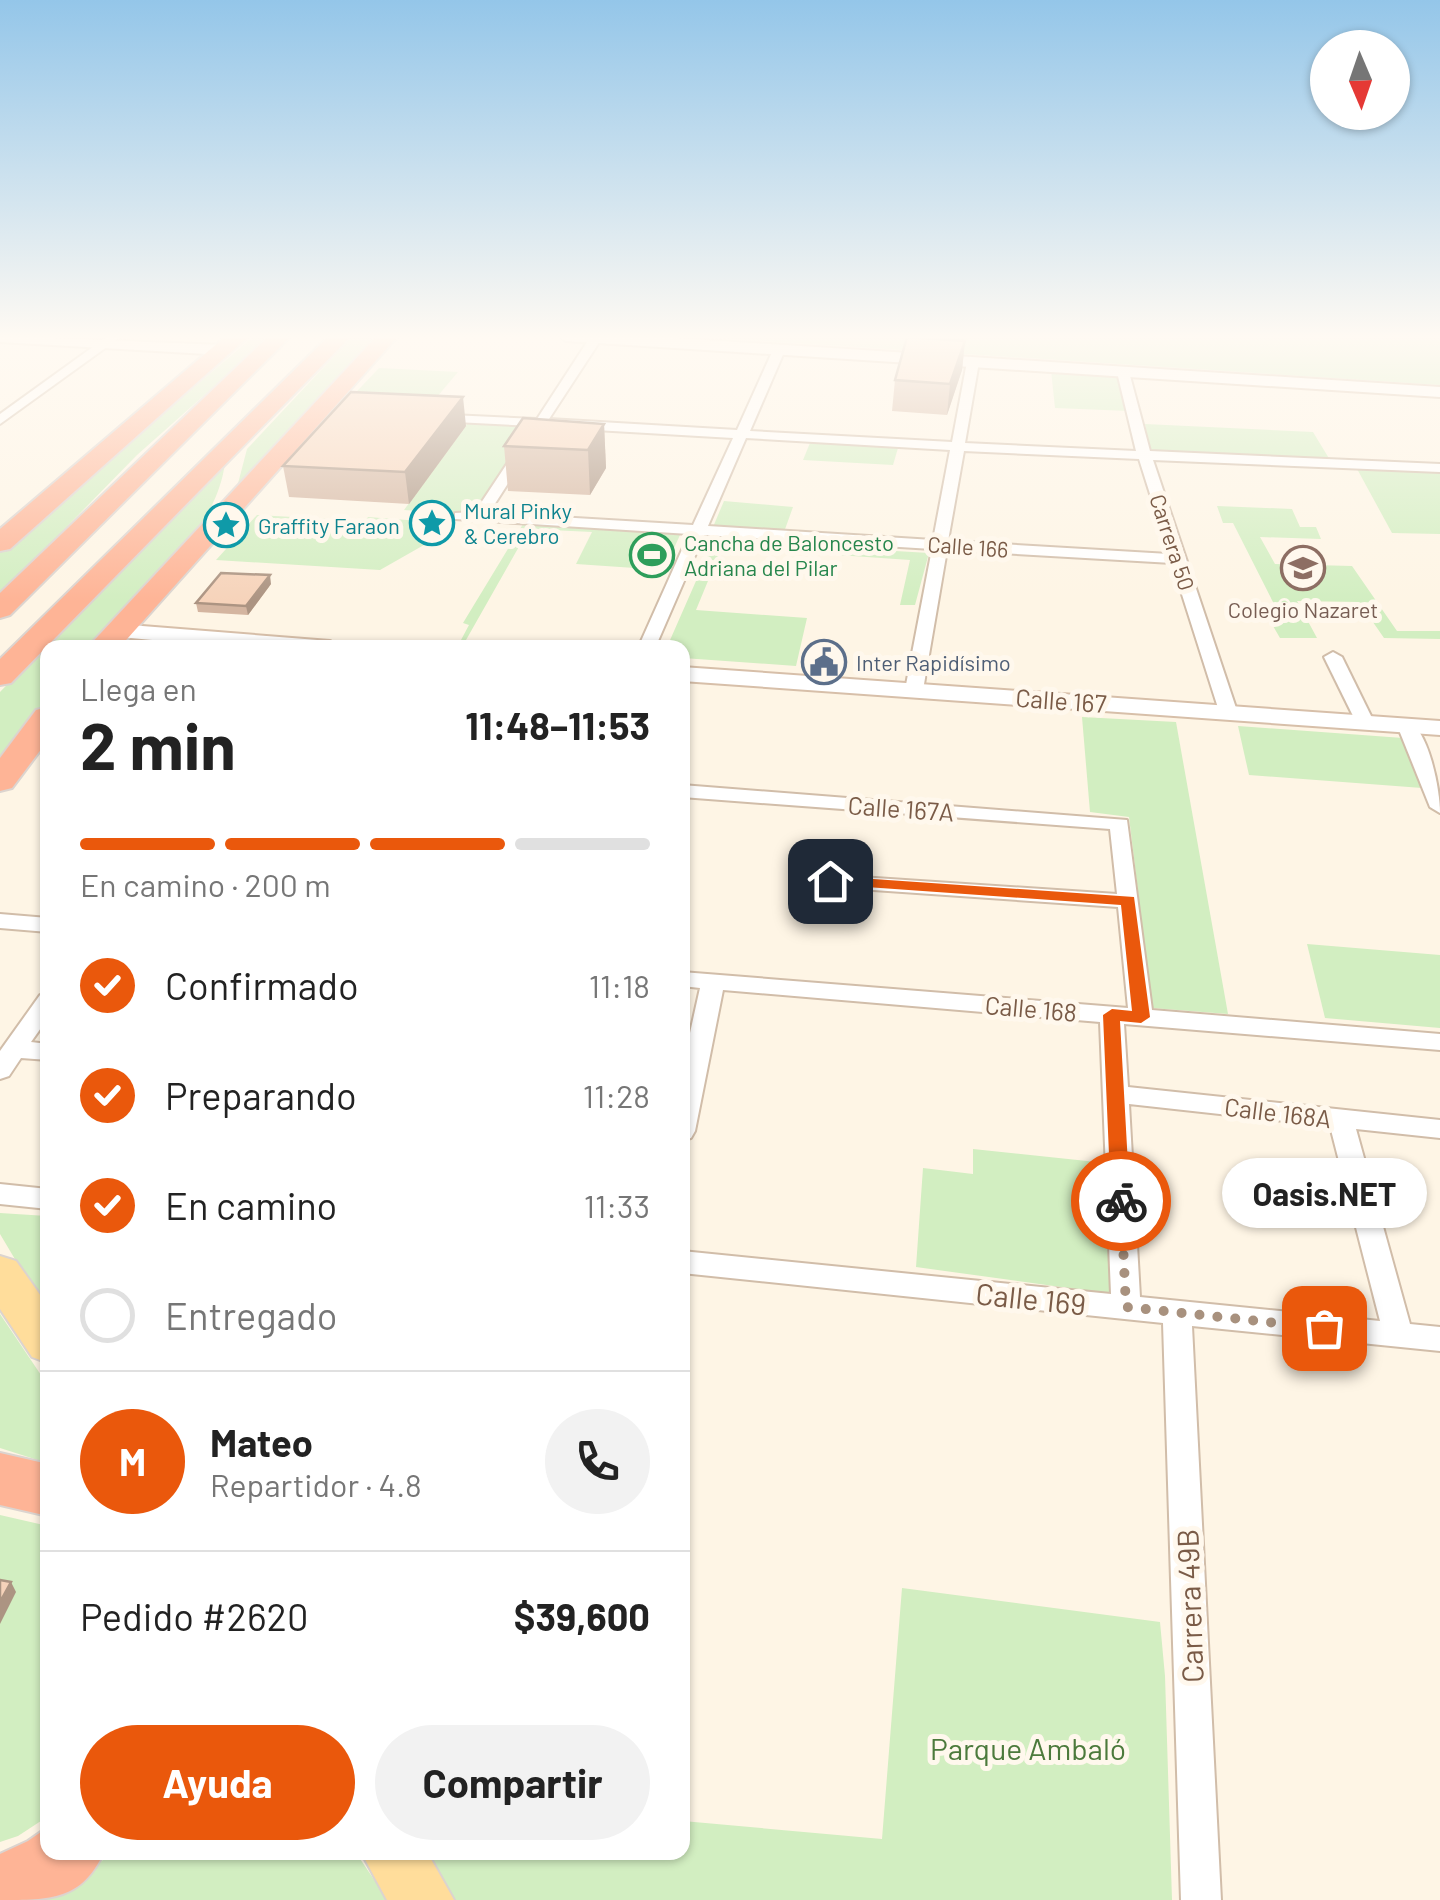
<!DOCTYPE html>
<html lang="es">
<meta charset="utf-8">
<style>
body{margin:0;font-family:Barlow,sans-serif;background:#f2f2f2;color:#222;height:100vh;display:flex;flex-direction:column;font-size:38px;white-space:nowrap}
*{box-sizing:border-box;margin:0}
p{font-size:32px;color:#767676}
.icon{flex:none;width:55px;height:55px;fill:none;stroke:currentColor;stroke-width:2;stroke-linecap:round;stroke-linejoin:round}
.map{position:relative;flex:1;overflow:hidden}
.panel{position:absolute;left:40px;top:640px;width:650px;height:1220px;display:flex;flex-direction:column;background:#fff;border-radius:20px;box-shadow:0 2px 8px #0004}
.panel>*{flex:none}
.needle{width:65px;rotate:178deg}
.fabs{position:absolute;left:1310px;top:30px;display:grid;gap:20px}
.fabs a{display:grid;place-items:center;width:100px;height:100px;border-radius:50%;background:#fff;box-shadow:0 2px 8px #0004;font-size:50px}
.pin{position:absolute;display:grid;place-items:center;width:85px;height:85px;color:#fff;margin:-42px;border-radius:20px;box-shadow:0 5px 15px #0006}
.courier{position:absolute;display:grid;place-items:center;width:100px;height:100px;margin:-50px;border:8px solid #ea580c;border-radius:50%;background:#fff;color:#222;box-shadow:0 2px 12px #0007}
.bubble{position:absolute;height:70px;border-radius:35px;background:#fff;box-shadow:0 2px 8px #0004;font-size:32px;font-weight:700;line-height:70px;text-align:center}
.overview em{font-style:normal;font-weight:700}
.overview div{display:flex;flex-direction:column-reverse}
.overview{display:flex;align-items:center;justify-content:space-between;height:170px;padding:0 40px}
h1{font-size:65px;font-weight:700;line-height:75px}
.bar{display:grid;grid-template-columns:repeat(4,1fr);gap:15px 10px;align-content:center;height:120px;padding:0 40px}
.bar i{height:12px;border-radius:8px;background:#e0e0e0}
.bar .on{background:#ea580c}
.bar p{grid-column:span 4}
.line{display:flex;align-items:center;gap:25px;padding:0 40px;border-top:2px solid #e0e0e0}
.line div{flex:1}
.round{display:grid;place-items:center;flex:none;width:105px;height:105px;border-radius:52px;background:#f2f2f2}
ol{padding:0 40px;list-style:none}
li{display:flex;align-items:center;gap:30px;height:110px}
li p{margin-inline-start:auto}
li .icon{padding:10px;border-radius:50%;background:#ea580c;color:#fff;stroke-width:4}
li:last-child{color:#767676}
li i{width:55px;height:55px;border:5px solid #e0e0e0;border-radius:50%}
.cta{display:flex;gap:20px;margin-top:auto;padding:20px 40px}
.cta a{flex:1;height:115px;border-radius:60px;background:#ea580c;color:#fff;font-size:40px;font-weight:700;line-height:115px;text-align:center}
.cta a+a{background:#f2f2f2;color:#222}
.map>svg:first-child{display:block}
</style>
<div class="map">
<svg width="1440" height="1900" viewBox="0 0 1440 1900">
<rect width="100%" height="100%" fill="#fef5e5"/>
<!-- green -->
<g fill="#d2eec1">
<path d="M 254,336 L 271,336 L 137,455 L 0,595 L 0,553 Z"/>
<path d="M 353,336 L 382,336 L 235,495 L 247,449 Z"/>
<path d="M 688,336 L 1440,336 L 1440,385 Z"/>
<path d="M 379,368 L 458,372 L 425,411 L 342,407 Z"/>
<path d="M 1051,370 L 1121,374 L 1129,411 L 1055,408 Z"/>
<path d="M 470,420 L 537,424 L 476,515 L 404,510 Z"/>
<path d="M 1145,424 L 1313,432 L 1330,460 L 1150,452 Z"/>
<path d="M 810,443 L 898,448 L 893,465 L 803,460 Z"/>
<path d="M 225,463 C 216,534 140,596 94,647 L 48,648 L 47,706 L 0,769 L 0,692 Z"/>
<path d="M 1356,467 L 1440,471 L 1440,534 L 1392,533 Z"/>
<path d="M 724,501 L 793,507 L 784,532 L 713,527 Z"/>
<path d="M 1217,506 L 1292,509 L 1300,527 L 1316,527 L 1321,539 L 1260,537 L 1275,564 L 1352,566 L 1397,631 L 1440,631 L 1440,639 L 1384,638 L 1359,602 L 1297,601 L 1317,638 L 1280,638 L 1265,612 L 1277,610 L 1233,523 L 1223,523 Z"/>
<path d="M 257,515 L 365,521 L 368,517 L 446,523 L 438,537 L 380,570 L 216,560 Z"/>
<path d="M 523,524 L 680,535 L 664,570 L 576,564 L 592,532 L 529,529 L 466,640 L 461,640 L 469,625 L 463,623 Z"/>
<path d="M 714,540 L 929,553 L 915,605 L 900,605 L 910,560 L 722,547 L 696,610 L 807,618 L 796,666 L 683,658 L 682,648 L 667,647 Z"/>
<path d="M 1082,717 L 1176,722 L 1228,1014 L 1152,1008 L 1129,817 L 1090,812 Z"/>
<path d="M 1238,726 L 1403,738 L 1422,788 L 1249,775 Z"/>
<path d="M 1307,944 L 1440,955 L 1440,1028 L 1325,1018 Z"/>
<path d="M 973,1149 L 1106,1163 L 1111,1294 L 916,1267 L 923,1168 L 973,1174 Z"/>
<path d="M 0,1213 L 47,1216 L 47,1313 L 0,1234 Z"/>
<path d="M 0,1314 L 47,1384 L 47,1463 L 0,1448 Z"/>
<path d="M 0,1515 L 48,1526 L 47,1817 L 18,1836 L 0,1842 Z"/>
<path d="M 902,1588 L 1160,1622 L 1165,1676 L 1172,1900 L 449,1900 L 406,1853 L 682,1852 L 683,1821 L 882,1839 Z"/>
<path d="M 113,1852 L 356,1853 L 388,1900 L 30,1900 L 69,1887 Z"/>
</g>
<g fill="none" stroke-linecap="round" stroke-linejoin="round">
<defs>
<g id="street">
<path d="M 108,336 L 122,336 L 0,424 L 0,414 Z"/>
<path d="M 591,336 L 602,338 L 549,419 L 737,430 L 773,350 L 779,346 L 785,350 L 750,431 L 952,442 L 967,362 L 973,358 L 979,362 L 965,443 L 1136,451 L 1117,372 L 1123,368 L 1129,372 L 1150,451 L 1440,464 L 1440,472 L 1153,460 L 1237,711 L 1234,715 L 1222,715 L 1219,711 L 1172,563 L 947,550 L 923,690 L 914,695 L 905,690 L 932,549 L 704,535 L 655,648 L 638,648 L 689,534 L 455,519 L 455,513 L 475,512 L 532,426 L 435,421 L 430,420 L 430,414 L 537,419 ZM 544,427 L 733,438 L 693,525 L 489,513 ZM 746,438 L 950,450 L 933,540 L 708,526 ZM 964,451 L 1139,459 L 1169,554 L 948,541 Z"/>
<path d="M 1333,652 L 1342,657 L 1374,722 L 1372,726 L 1358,726 L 1356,722 L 1324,657 Z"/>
<path d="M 1406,719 C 1429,729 1440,790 1440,813 L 1430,807 L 1397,725 Z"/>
<path d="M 682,785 L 1127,820 L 1152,1010 L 1440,1034 L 1440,1050 L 1124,1024 L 1128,1087 L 1440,1120 L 1440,1138 L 1356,1129 L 1410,1324 L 1440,1327 L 1440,1351 L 1192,1326 L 1221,1900 L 1181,1900 L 1163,1323 L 682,1273 L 682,1251 L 1111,1294 L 1100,1022 L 723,990 L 695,1131 L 691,1138 L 682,1140 L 682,1069 L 700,988 L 682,986 L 682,972 L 1128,1008 L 1118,907 L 830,887 L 819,881 L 830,875 L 1117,894 L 1110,829 L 682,797 ZM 1129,1104 L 1330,1126 L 1380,1321 L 1140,1297 Z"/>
<path d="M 0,914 L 48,918 L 48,932 L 0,928 Z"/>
<path d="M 48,992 L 48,1018 L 31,1042 L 48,1044 L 48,1060 L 21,1058 L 9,1076 L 0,1079 L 0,1051 L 40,995 Z"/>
<path d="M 0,1184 L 48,1189 L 48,1209 L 0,1204 Z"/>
</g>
<g id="secondary">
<path d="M 0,336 L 224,345 L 232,350 L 224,355 L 0,342 Z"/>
<path d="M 559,336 L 643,336 L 1440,387 L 1440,397 L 566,341 Z"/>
<path d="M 117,624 L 330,641 L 341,648 L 239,648 L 109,636 L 106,631 Z"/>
<path d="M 682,667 L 1440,721 L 1440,735 L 682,681 Z"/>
</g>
<g id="primary">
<path d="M 0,1256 L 16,1261 L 48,1306 L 48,1363 L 32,1357 L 0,1309 Z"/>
<path d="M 361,1852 L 427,1852 L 454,1900 L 387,1900 Z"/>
</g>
<g id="highway">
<path d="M 226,336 L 249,336 L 10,549 L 0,551 L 0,529 Z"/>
<path d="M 269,336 L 291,336 L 10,615 L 0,618 L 0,593 Z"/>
<path d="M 329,336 L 351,336 L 11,683 L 0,685 L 0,659 Z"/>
<path d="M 377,336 L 398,336 L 119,648 L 87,648 Z"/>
<path d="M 48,707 L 48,740 L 12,788 L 0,791 L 0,758 L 36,710 Z"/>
<path d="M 0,1453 L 48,1464 L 48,1516 L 0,1505 Z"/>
<path d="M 48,1827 L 48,1852 L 104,1852 C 82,1900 51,1900 0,1900 L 0,1854 L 28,1841 Z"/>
</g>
</defs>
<!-- street casing -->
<use href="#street" stroke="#d1bda9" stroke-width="4"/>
<!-- secondary casing -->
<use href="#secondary" stroke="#d7bfa9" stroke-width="4"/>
<!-- primary casing -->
<use href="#primary" stroke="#dcd4cf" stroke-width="4"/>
<!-- highway casing -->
<use href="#highway" stroke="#dcd4cf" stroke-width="4"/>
<!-- street -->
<use href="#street" fill="#fff" fill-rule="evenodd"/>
<!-- secondary -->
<use href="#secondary" fill="#fff" fill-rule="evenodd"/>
<!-- primary -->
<use href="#primary" fill="#ffdd9b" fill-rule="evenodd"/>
<!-- highway -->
<use href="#highway" fill="#feb496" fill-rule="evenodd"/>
</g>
<!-- wall -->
<g fill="#d4b5a0">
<path d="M 965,341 L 962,370 L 947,415 L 892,411 L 895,380 Z"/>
<path d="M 604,424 L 606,468 L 590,495 L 508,491 L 504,446 Z"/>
<path d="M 466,426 L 409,504 L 289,497 L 283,466 Z"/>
<path d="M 271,584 L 248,615 L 198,612 L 196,603 Z"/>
</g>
<!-- shaded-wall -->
<g fill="#ac9482">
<path d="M 965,341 L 962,370 L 947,415 L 950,384 Z"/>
<path d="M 463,397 L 466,426 L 409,504 L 405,472 Z"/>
<path d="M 604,424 L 606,468 L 590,495 L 588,450 Z"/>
<path d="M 270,575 L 271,584 L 248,615 L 246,606 Z"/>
<path d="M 11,1582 L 16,1592 L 0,1624 L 0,1602 Z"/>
</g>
<!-- building -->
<g fill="#f6d3ba" stroke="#ac9482" stroke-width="2.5">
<path d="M 907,337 L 965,341 L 950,384 L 895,380 Z"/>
<path d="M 351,392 L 463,397 L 405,472 L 283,466 Z"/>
<path d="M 523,418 L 604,424 L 588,450 L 504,446 Z"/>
<path d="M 221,573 L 270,575 L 246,606 L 196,603 Z"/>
<path d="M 0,1580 L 11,1582 L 0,1602 Z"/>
</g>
<!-- sky -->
<linearGradient id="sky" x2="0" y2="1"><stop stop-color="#94c6e9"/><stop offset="0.56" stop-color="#fffaf3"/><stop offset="1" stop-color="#fffaf3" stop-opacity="0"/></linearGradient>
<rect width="1440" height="602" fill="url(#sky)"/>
<!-- route -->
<path fill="#ea580c" d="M 830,876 L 1134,897 L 1150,1017 L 1141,1023 L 1120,1021 L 1130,1201 L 1128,1207 L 1121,1209 L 1111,1201 L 1103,1015 L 1112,1009 L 1132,1011 L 1121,905 L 824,884 L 822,881 Z"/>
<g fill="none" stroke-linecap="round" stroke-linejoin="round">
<!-- done -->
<path stroke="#a8917e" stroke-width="10" stroke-dasharray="0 18" d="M 1121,1201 L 1126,1307 L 1324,1328"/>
</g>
<!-- icons -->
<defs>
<symbol id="sight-ring" viewBox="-11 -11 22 22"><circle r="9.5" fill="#fff8ed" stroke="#0f9aa8" stroke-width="1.5"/><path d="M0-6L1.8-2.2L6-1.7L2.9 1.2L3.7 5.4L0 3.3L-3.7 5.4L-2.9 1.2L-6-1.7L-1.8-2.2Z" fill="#0f9aa8"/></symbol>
<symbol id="stadium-ring" viewBox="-11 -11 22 22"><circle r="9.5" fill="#fff8ed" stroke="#2e9e5b" stroke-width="1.5"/><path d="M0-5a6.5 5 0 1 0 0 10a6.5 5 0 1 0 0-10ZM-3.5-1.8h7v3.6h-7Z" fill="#2e9e5b"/></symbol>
<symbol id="school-ring" viewBox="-11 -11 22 22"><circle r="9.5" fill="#fff8ed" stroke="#8d6e63" stroke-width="1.5"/><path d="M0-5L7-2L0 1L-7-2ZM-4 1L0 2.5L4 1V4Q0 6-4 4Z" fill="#8d6e63"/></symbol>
<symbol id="civic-ring" viewBox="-11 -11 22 22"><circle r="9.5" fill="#fff8ed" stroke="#5c6f8a" stroke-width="1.5"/><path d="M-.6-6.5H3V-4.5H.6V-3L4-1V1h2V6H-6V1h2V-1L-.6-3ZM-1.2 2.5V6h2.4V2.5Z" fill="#5c6f8a"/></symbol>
</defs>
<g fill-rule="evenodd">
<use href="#sight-ring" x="407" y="498" width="50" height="50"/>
<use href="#sight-ring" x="201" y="500" width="50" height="50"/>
<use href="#stadium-ring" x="627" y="530" width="50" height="50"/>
<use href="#school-ring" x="1278" y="543" width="50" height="50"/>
<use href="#civic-ring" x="799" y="637" width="50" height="50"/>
</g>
<g text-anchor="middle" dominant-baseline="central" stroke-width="10" stroke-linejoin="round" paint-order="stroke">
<!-- far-culture labels -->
<g font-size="22" fill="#0d838f" stroke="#fff8ed" text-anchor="start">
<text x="464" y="510">Mural Pinky<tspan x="464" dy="25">&amp; Cerebro</tspan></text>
<text x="258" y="525">Graffity Faraon</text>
</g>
<!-- far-leisure labels -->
<g font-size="22" fill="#27864d" stroke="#fff8ed" text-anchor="start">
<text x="684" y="542">Cancha de Baloncesto<tspan x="684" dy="25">Adriana del Pilar</tspan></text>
</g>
<!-- far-street labels -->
<g font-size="22" fill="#7a5b47" stroke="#fff8ed">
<text transform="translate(1173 542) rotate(72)">Carrera 50</text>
<text transform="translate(968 546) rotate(4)">Calle 166</text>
</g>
<!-- far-education labels -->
<g font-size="22" fill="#785e54" stroke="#fff8ed">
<text x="1303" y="609">Colegio Nazaret</text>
</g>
<!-- far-service labels -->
<g font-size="22" fill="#4e5e75" stroke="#fff8ed" text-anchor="start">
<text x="856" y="662">Inter Rapidísimo</text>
</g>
<!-- street labels -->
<g font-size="25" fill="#7a5b47" stroke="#fff8ed">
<text transform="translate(1061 700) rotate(4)">Calle 167</text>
<text transform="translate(901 808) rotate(4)">Calle 167A</text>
<text transform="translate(1031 1008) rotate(5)">Calle 168</text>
<text transform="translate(1278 1112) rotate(7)">Calle 168A</text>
</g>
<!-- near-street labels -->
<g font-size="30" fill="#7a5b47" stroke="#fff8ed">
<text transform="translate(1031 1298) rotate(6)">Calle 169</text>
<text transform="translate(1189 1606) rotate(-92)">Carrera 49B</text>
</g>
<!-- near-park labels -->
<g font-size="30" fill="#4c7a3c" stroke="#fff8ed">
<text x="1028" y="1748">Parque Ambaló</text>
</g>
</g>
</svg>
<div class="fabs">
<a><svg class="needle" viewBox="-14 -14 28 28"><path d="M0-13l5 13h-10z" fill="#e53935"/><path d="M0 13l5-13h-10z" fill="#767676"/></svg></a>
</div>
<div class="pin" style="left:1324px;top:1328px;background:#ea580c"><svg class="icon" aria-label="bag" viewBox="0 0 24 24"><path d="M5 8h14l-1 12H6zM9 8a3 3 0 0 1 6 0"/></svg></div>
<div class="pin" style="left:830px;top:881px;background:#1f2937"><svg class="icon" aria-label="home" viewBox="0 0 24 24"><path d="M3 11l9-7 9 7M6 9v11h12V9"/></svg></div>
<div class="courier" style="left:1121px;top:1201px"><svg class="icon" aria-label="bike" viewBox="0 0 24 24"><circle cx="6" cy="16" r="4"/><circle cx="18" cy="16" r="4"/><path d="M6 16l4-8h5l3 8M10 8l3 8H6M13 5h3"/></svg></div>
<div class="bubble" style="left:1222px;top:1158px;width:205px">Oasis.NET</div>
<section class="panel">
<div class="overview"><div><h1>2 min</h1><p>Llega en</p></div><em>11:48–11:53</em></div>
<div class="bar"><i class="on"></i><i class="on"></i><i class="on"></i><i></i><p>En camino · 200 m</p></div>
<ol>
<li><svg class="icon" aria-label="check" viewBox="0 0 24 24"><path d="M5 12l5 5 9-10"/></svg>Confirmado<p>11:18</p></li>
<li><svg class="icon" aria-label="check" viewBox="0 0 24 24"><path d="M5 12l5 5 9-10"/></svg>Preparando<p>11:28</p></li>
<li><svg class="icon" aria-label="check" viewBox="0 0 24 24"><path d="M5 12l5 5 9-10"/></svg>En camino<p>11:33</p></li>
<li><i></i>Entregado</li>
</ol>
<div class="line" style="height:180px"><b class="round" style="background:#ea580c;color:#fff">M</b><div><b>Mateo</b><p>Repartidor · 4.8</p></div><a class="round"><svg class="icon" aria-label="phone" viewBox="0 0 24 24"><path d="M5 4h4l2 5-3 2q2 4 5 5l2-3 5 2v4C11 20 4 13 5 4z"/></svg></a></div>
<div class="line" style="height:130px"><div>Pedido #2620</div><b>$39,600</b></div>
<div class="cta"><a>Ayuda</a><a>Compartir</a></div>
</section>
</div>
